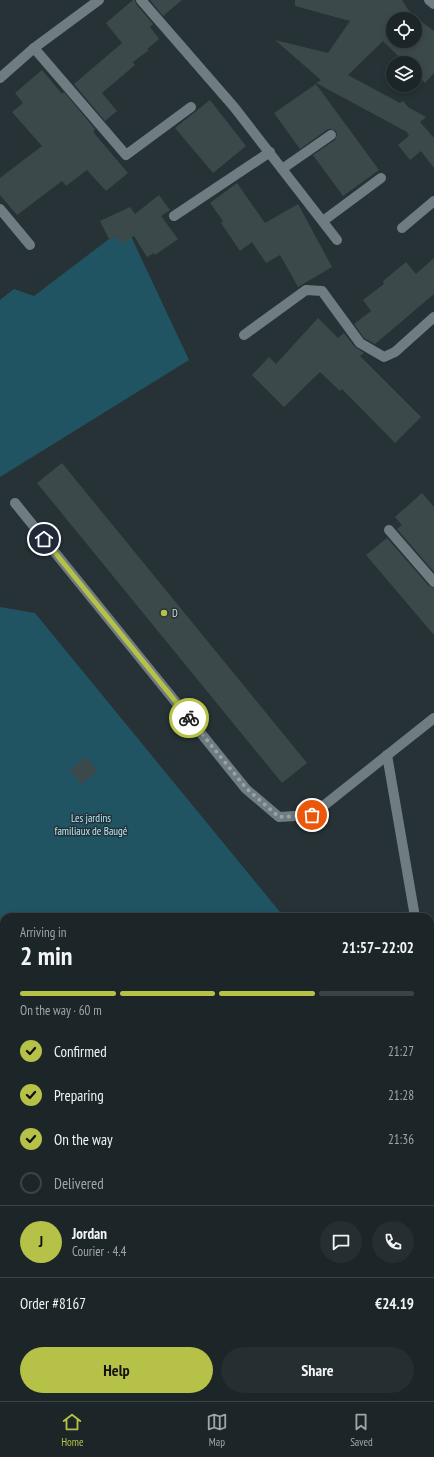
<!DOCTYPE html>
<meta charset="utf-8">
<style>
body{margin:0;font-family:"PT Sans Narrow",sans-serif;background:#252e30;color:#f1f3f6;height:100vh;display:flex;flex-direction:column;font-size:15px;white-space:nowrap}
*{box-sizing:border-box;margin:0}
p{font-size:13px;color:#a0a5a8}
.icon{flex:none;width:22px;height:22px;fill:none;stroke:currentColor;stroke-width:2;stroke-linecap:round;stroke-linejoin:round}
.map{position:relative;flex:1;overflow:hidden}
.drawer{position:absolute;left:0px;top:913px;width:434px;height:488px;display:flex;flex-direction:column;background:#1c2628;border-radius:12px 12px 0 0;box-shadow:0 2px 6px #0003,0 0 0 1px #3a4345}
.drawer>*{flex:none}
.controls{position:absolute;left:386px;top:12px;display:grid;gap:8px}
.controls a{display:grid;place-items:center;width:36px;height:36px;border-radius:50%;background:#1c2628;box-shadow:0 2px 6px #0003,0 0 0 1px #3a4345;font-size:20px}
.pin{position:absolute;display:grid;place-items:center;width:34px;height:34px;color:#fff;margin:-17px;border:2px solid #fff;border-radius:50%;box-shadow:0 1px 4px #0007}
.courier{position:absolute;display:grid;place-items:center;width:40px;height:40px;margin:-20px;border:3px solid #b6c148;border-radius:50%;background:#fff;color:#222;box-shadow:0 1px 5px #0007}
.overview em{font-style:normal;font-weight:700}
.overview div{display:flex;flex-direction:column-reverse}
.overview{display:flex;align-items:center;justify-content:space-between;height:68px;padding:0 20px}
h1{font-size:26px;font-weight:700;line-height:30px}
.bar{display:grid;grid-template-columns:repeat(4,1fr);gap:6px 4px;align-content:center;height:48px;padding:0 20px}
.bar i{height:5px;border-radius:3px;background:#3a4345}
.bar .current{background:#b6c148}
.bar p{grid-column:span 4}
.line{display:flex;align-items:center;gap:10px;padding:0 20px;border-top:1px solid #3a4345}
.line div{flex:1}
.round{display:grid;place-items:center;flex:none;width:42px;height:42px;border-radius:21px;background:#252e30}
ol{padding:0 20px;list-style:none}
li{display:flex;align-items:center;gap:12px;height:44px}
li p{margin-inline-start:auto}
li .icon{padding:4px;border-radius:50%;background:#b6c148;color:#111;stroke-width:4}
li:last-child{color:#a0a5a8}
li i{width:22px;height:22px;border:2px solid #3a4345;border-radius:50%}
.button{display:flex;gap:8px;margin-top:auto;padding:8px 20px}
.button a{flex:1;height:46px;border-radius:24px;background:#b6c148;color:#111;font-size:16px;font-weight:700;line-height:46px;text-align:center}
.button a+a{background:#252e30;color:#f1f3f6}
.tab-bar{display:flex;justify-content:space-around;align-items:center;height:56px;border-top:1px solid #3a4345;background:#1c2628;font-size:11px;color:#a0a5a8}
.tab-bar a{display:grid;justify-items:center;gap:2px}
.tab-bar .current{color:#b6c148}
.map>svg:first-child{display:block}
</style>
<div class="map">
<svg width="434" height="1401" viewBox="0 0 434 1401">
<rect width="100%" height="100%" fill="#263236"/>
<!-- green -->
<g fill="#215463">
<path d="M 128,230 L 189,360 L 0,477 L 0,300 L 14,289 L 34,296 L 109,239 Z"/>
<path d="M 0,607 L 35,613 L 284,917 L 4,917 L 4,980 L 0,976 Z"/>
</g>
<!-- building -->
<g fill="#3c494a" fill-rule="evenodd">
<path d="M 133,0 L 135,0 L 136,4 L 153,24 L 150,27 L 159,39 L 147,49 L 149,50 L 133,62 L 135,65 L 102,93 L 117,111 L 105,121 L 74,84 L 122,43 L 106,23 Z"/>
<path d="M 150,0 L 182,0 L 163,16 Z"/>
<path d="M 295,0 L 402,0 L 411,14 L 434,31 L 434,73 L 425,83 L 415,73 L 415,63 L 405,63 L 383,41 L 348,75 L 400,103 L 403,101 L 408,107 L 426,117 L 420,122 L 434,138 L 434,168 L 421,151 L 410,160 L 398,145 L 409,136 L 407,132 L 316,83 L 321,80 L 275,40 L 328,53 L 350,21 L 295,6 ZM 393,19 L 415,19 L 415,41 L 393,41 Z"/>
<path d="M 42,70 L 62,94 L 64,92 L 95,129 L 93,132 L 128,173 L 106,191 L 87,170 L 66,186 L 62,181 L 17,215 L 0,195 L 0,178 L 42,146 L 12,112 L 23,103 L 15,93 Z"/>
<path d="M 316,84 L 379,170 L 343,196 L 313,155 L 335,140 L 337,135 L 336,131 L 331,129 L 328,129 L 300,149 L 274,113 Z"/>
<path d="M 210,100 L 246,146 L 213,173 L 175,128 Z"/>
<path d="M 237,183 L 265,223 L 298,204 L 332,267 L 298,287 L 280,255 L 266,263 L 252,242 L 240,251 L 221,223 L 223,221 L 210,203 Z"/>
<path d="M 159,195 L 170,210 L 161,216 L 178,239 L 155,255 L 154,253 L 147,257 L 134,236 L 122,244 L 115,236 L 109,239 L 100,221 L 130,207 L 135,214 Z"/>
<path d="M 434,258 L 434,294 L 375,344 L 364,338 L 354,324 L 371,311 L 363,300 L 384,284 L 383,281 L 406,262 L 416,274 Z"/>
<path d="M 318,318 L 338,338 L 344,333 L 355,347 L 364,353 L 360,356 L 421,417 L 395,443 L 342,389 L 340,391 L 320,372 L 284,407 L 252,375 L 269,357 L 276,364 Z"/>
<path d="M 62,463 L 307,763 L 282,783 L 37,483 Z"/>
<path d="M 422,493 L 434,507 L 434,572 L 397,529 L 402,525 L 395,517 Z"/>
<path d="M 387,538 L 429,586 L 434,588 L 434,635 L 366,555 Z"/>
<path d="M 86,757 L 98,771 L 81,784 L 70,770 Z"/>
</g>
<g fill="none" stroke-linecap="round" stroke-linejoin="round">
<!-- minor -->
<g stroke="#6f7c81" stroke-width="10">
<path d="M 141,0 L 234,107 L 337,240"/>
<path d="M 429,0 L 434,4"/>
<path d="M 34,48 L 126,155 L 191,107"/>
<path d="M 0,78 L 34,48 L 99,0"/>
<path d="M 282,169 L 331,135"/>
<path d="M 0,209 L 30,245"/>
<path d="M 174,216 L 270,152"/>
<path d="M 323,221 L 381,178"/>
<path d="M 402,228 L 434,201"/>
<path d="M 244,335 L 306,290 L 322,291 L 360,343 L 384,357 L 395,352 L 434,317"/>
<path d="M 15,503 L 246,789 L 279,817 L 312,815 L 434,718"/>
<path d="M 389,530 L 434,582"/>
<path d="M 387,755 L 415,917"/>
<path d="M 430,1007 L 434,1030"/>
<path d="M 0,1216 L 4,1222"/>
<path d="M 107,1397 L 110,1401"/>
</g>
</g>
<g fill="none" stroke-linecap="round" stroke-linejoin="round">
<!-- done -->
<path stroke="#99a2a6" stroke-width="4" stroke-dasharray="0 7.2" d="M 189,718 L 246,788 L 279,817 L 312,815"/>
<!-- route -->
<path stroke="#b6c148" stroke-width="5" d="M 44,539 L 189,718"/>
</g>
<!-- markers -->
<circle fill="#b6c148" stroke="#263236" stroke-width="1.5" cx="164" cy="613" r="4"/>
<g text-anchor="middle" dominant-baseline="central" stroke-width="3" stroke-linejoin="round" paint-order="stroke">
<!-- poi labels -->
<g font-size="11" fill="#d7dfe2" stroke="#263236" text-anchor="start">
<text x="172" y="613">D</text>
</g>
<!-- park labels -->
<g font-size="11" fill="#b0e8fb" stroke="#263236">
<text x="91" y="818">Les jardins<tspan x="91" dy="13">familiaux de Baugé</tspan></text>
</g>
</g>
</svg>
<div class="controls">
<a><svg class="icon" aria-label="locate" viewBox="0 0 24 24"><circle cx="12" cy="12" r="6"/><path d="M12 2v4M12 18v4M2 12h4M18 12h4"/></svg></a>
<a><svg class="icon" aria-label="layers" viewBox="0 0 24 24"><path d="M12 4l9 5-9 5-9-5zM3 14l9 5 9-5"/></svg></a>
</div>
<div class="pin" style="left:312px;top:815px;background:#ea580c"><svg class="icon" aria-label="bag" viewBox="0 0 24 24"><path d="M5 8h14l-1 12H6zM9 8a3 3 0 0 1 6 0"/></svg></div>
<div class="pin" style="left:44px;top:539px;background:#1f2937"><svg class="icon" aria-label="home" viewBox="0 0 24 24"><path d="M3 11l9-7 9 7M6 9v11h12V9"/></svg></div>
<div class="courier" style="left:189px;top:718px"><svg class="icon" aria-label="bike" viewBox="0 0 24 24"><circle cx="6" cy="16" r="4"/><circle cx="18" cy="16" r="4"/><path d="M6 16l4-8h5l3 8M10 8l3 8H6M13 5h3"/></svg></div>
<section class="drawer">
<div class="overview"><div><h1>2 min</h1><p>Arriving in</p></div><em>21:57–22:02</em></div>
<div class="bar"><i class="current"></i><i class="current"></i><i class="current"></i><i></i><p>On the way · 60 m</p></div>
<ol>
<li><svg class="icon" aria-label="check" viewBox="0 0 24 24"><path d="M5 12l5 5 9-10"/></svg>Confirmed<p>21:27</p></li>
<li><svg class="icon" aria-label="check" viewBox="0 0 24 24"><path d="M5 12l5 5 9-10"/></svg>Preparing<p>21:28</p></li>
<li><svg class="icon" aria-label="check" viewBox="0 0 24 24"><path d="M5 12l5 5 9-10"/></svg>On the way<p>21:36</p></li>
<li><i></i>Delivered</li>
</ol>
<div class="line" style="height:72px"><b class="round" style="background:#b6c148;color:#111">J</b><div><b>Jordan</b><p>Courier · 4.4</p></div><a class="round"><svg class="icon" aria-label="chat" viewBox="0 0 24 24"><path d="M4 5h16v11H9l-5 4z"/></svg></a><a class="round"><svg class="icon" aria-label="phone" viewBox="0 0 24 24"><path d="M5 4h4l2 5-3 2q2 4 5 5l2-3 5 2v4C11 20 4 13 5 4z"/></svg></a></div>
<div class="line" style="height:52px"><div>Order #8167</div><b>€24.19</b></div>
<div class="button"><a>Help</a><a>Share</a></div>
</section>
</div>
<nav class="tab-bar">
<a class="current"><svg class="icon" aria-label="home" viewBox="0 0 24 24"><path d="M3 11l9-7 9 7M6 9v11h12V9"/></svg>Home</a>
<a><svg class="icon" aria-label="map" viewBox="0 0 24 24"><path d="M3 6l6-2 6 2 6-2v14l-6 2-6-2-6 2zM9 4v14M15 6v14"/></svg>Map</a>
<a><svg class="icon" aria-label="saved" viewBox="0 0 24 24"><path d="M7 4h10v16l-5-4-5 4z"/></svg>Saved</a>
</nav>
